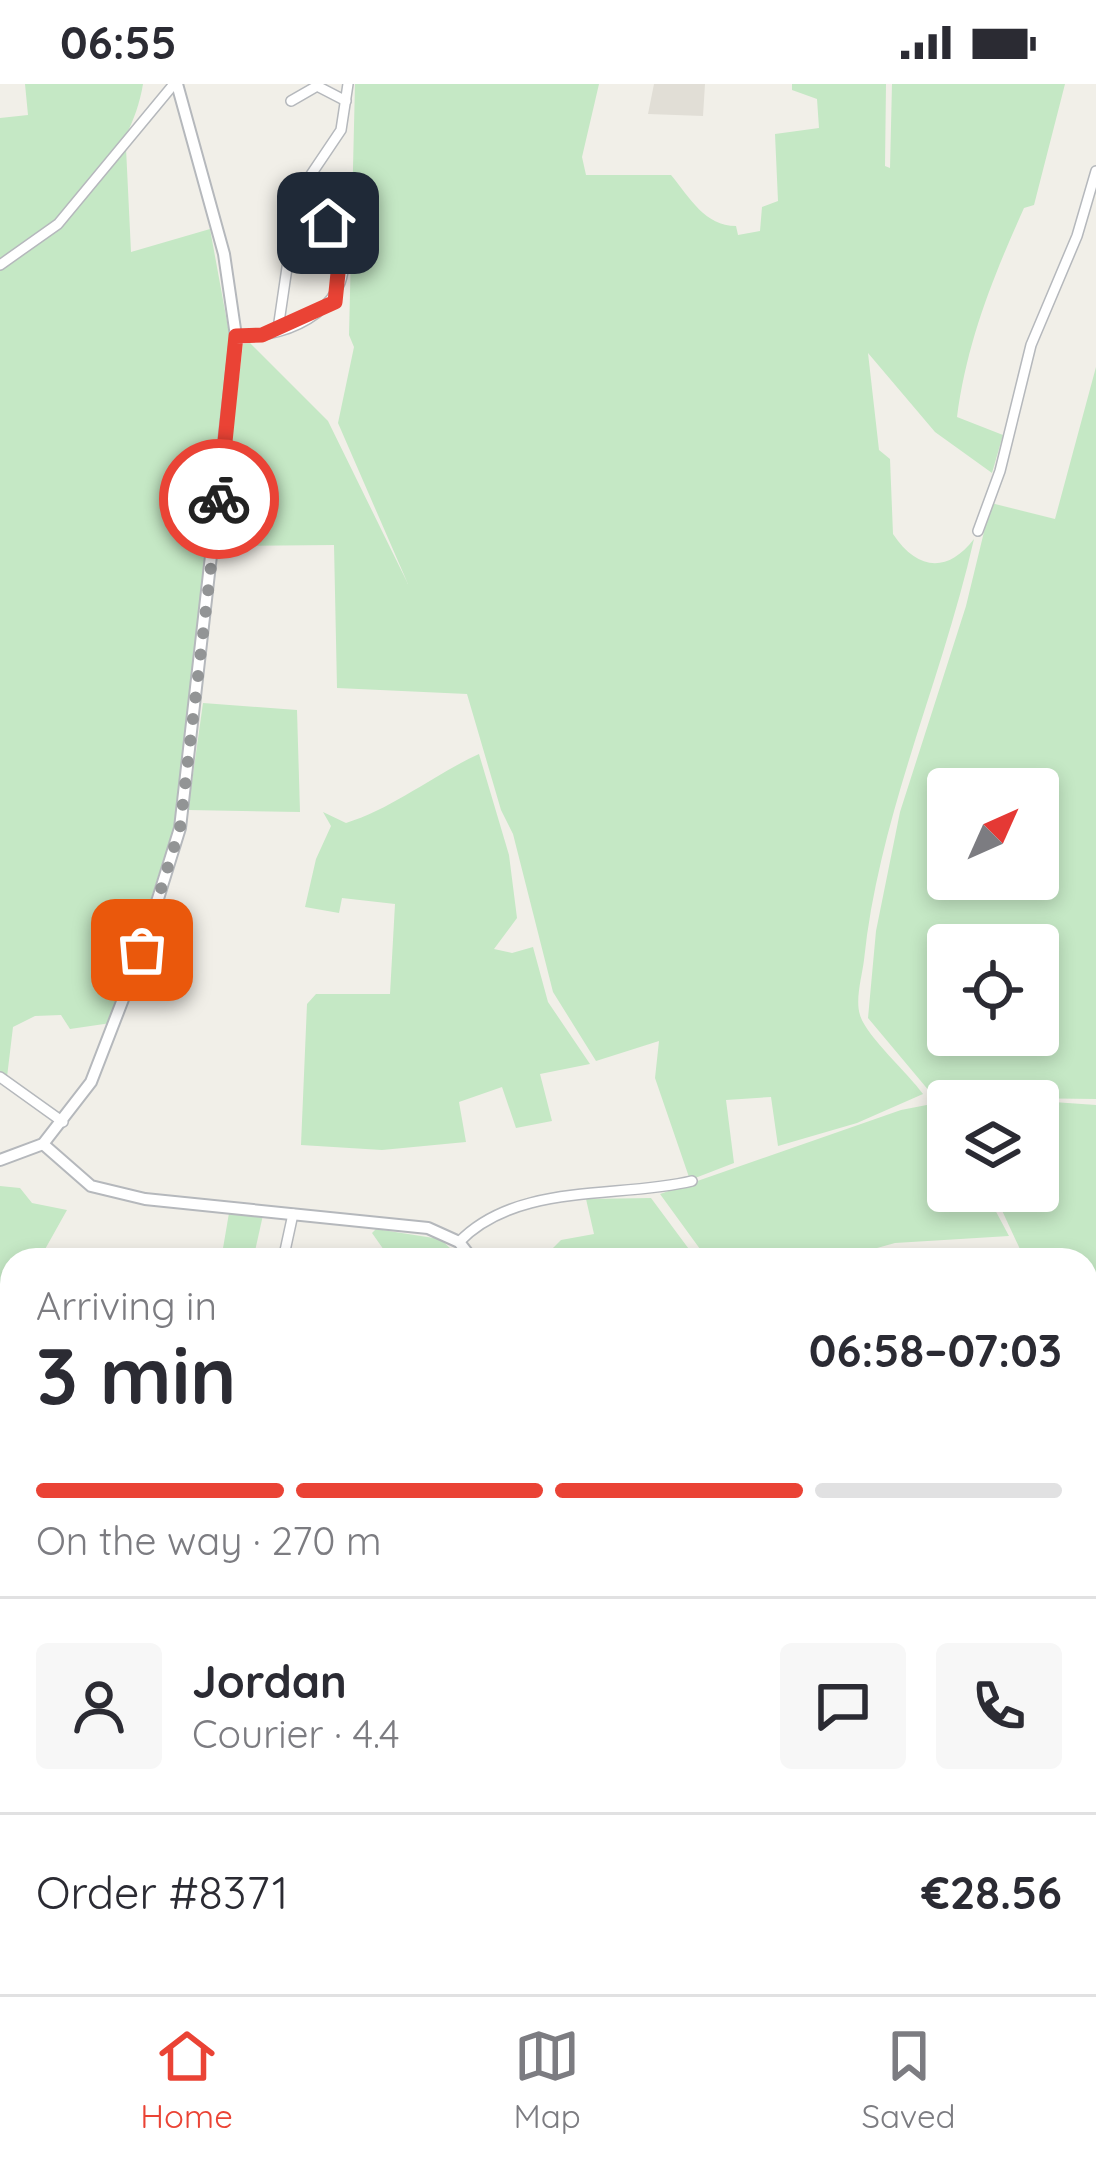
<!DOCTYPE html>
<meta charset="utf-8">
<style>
body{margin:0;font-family:Quicksand,sans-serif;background:#f7f7f7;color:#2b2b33;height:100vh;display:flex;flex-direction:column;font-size:45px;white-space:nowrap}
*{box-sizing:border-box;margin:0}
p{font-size:39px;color:#7c7c81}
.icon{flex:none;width:66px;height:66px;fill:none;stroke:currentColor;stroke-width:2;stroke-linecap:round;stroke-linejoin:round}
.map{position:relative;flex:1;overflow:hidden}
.details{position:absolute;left:0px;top:1164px;width:1098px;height:747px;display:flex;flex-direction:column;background:#fff;border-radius:36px 36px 0 0;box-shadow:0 6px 18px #0003}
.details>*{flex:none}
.needle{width:78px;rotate:45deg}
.buttons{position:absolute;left:927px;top:684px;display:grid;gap:24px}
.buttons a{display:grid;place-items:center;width:132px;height:132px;border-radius:12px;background:#fff;box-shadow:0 6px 18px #0003;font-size:60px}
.pin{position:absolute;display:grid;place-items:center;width:102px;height:102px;color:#fff;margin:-51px;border-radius:24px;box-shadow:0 6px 18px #0006}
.courier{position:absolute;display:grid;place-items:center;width:120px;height:120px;margin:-60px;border:9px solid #ea4335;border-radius:50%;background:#fff;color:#222;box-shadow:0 3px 15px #0007}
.head em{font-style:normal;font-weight:700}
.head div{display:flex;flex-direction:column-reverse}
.head{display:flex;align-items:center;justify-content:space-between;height:204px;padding:0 36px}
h1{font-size:78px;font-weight:700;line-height:90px}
.bar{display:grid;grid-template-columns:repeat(4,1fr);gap:18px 12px;align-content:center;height:144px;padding:0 36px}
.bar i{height:15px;border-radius:9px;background:#e1e1e2}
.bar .selected{background:#ea4335}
.bar p{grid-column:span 4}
.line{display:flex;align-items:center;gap:30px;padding:0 36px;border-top:3px solid #e1e1e2}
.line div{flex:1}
.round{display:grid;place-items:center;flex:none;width:126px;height:126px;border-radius:12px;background:#f7f7f7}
.status{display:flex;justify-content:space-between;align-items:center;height:84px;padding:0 60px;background:#fff;direction:ltr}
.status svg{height:33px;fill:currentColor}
.tab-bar{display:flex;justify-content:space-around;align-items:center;height:168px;border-top:3px solid #e1e1e2;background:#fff;font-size:33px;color:#7c7c81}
.tab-bar a{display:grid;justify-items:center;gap:6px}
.tab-bar .selected{color:#ea4335}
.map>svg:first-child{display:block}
</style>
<div class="status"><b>06:55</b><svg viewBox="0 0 49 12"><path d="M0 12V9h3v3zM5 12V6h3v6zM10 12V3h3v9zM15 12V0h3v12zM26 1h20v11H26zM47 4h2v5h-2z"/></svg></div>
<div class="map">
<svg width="1096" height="1910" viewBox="0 0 1096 1910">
<rect width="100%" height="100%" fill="#f1efe8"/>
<!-- education -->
<path fill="#e1ded6" d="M 654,0 L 705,0 L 703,32 L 648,30 Z"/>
<!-- green -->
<g fill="#c5e8c5" fill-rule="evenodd">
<path d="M 25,0 L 143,0 C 130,79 63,135 0,179 L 0,34 L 28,31 Z"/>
<path d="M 355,0 L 599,0 L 582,73 L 586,91 L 671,91 C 690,114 705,142 736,142 L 738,151 L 760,147 L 762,123 L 778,117 L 775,50 L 819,44 L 817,15 L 792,6 L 792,0 L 886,0 L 885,82 L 890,84 L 892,0 L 1065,0 L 1034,121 L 1024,124 C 993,193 967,257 957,333 L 1003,351 L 992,389 L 935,348 L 868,269 L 879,366 L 890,375 L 893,450 C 917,486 947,490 974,455 C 942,597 879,731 864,876 C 862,892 855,916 860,931 C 866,952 908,989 923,1010 L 857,1039 L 778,1062 L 771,1013 L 726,1016 L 734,1079 L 690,1096 L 655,994 L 659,957 L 596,977 L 553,908 L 513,750 L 501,726 L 467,610 L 337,604 L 334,461 L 219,462 L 243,260 L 250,259 L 328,337 L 408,500 L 338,339 L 354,263 L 349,251 Z"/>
<path d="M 126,64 L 131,168 L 210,145 L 230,254 L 180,724 L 111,939 L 70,945 L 61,931 L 35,932 L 13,943 L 7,993 L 0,988 L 0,185 L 59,146 Z"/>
<path d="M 1096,283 L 1096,1015 L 946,1013 L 930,1008 L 868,934 L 876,847 L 900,728 L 966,522 L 991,419 L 1055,435 ZM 948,705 L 1038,705 L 1038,795 L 948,795 ZM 948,861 L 1038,861 L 1038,951 L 948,951 Z"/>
<path d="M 203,619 L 297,626 L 300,728 L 188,726 Z"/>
<path d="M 479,670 L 509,771 L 517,834 L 494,865 L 512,869 L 533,863 L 548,918 L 590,980 L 540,990 L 552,1037 L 516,1044 L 502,1003 L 459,1018 L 466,1058 L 382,1066 L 301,1061 L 307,920 L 316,910 L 390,910 L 395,820 L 342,814 L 339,829 L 305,823 L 316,775 L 331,742 L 323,728 L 346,739 C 394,724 433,691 479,670 Z"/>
<path d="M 1025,1016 L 1096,1021 L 1096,1728 L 1086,1707 L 1086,1176 L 1025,1176 L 993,1107 L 1038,1107 L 1038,1017 L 999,1017 Z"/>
<path d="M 937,1019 L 948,1040 L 948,1107 L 985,1107 L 1009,1152 L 895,1159 L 834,1176 L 708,1176 L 660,1110 L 901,1026 Z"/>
<path d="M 0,1102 L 20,1104 L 32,1119 L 67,1126 L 39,1176 L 12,1176 L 12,1307 L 0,1303 Z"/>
<path d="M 651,1114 L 697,1176 L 541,1176 L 561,1156 L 594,1150 L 586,1115 Z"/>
<path d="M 229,1129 L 263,1131 L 253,1176 L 221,1176 Z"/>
<path d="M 376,1145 L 440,1155 L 463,1176 L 391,1176 L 372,1149 Z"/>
<path d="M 12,1530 L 12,1899 L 69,1899 L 68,1910 L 0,1910 L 0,1534 Z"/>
<path d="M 247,1899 L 408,1899 L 418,1902 L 416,1910 L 254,1910 Z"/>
<path d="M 822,1899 L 1079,1899 L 1079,1910 L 812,1910 Z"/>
</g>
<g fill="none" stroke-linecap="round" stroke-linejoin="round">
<defs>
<g id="minor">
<path d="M 291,17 L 317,2 L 346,17"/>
<path d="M 0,181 L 58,140 L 174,0"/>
<path d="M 278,245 L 289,170"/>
<path d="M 236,252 C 290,256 362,219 339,156 C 332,135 308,124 304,101 L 341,46 L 348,0"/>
<path d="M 978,447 L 1000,387 L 1031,261 L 1077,152 L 1096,87"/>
<path d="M 0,993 L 63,1038"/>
<path d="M 459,1158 C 517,1098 617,1115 692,1097"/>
<path d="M 283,1176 L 293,1130"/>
<path d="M 243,1899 L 250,1910"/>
</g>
<g id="tertiary">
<path d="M 43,1060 L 91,1102 L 145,1115 L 428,1144 L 459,1158 L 473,1176"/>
<path d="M 0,1076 L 43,1060 L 91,998 L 142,866 L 180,744 L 236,252 L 224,170 L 177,0"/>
<path d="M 1086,1851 L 1096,1851"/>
<path d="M 486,1910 L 491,1899"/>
<path d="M 806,1910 L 816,1899"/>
</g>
</defs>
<!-- minor casing -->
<use href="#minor" stroke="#b5b8bc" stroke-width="12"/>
<!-- tertiary casing -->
<use href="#tertiary" stroke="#b5b8bc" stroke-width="14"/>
<!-- minor -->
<use href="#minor" stroke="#fff" stroke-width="9"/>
<!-- tertiary -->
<use href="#tertiary" stroke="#fff" stroke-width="10"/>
</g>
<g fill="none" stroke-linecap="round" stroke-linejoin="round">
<!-- done -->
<path stroke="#929495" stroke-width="12" stroke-dasharray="0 21.6" d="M 142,866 L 180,744 L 219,415"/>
<!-- route -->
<path stroke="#ea4335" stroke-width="15" d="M 219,415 L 236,252 L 262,251 L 335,218 L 341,160 L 328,139"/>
</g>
</svg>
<div class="buttons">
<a><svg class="needle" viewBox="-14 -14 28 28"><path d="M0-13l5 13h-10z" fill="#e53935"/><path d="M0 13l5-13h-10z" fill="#7c7c81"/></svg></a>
<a><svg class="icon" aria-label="locate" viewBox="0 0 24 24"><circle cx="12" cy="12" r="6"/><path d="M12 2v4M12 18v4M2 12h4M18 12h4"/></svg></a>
<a><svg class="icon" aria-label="layers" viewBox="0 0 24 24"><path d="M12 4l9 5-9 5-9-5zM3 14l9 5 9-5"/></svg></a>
</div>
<div class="pin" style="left:142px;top:866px;background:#ea580c"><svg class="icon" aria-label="bag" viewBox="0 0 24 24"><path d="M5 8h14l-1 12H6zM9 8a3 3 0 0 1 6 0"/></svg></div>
<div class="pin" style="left:328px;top:139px;background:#1f2937"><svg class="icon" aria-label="home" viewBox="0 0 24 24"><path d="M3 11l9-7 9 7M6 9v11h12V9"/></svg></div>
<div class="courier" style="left:219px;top:415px"><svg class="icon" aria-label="bike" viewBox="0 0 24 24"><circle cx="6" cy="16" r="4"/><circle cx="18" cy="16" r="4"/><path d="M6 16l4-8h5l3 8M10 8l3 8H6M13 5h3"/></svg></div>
<section class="details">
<div class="head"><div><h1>3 min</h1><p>Arriving in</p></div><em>06:58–07:03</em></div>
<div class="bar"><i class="selected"></i><i class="selected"></i><i class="selected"></i><i></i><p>On the way · 270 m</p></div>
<div class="line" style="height:216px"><a class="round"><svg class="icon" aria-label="person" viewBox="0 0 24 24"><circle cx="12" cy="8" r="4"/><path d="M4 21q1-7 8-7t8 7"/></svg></a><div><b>Jordan</b><p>Courier · 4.4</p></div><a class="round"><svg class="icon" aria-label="chat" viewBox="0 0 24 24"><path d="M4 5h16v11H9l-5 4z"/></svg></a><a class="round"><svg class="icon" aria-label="phone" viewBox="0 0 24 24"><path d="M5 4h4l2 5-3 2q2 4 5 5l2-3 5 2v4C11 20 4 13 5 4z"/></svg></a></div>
<div class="line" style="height:156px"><div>Order #8371</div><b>€28.56</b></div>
</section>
</div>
<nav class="tab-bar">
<a class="selected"><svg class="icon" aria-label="home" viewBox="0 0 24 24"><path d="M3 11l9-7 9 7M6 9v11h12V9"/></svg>Home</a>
<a><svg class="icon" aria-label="map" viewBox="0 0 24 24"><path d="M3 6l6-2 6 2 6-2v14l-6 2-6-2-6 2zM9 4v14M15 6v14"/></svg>Map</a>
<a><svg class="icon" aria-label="saved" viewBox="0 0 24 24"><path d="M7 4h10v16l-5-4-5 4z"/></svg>Saved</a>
</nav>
